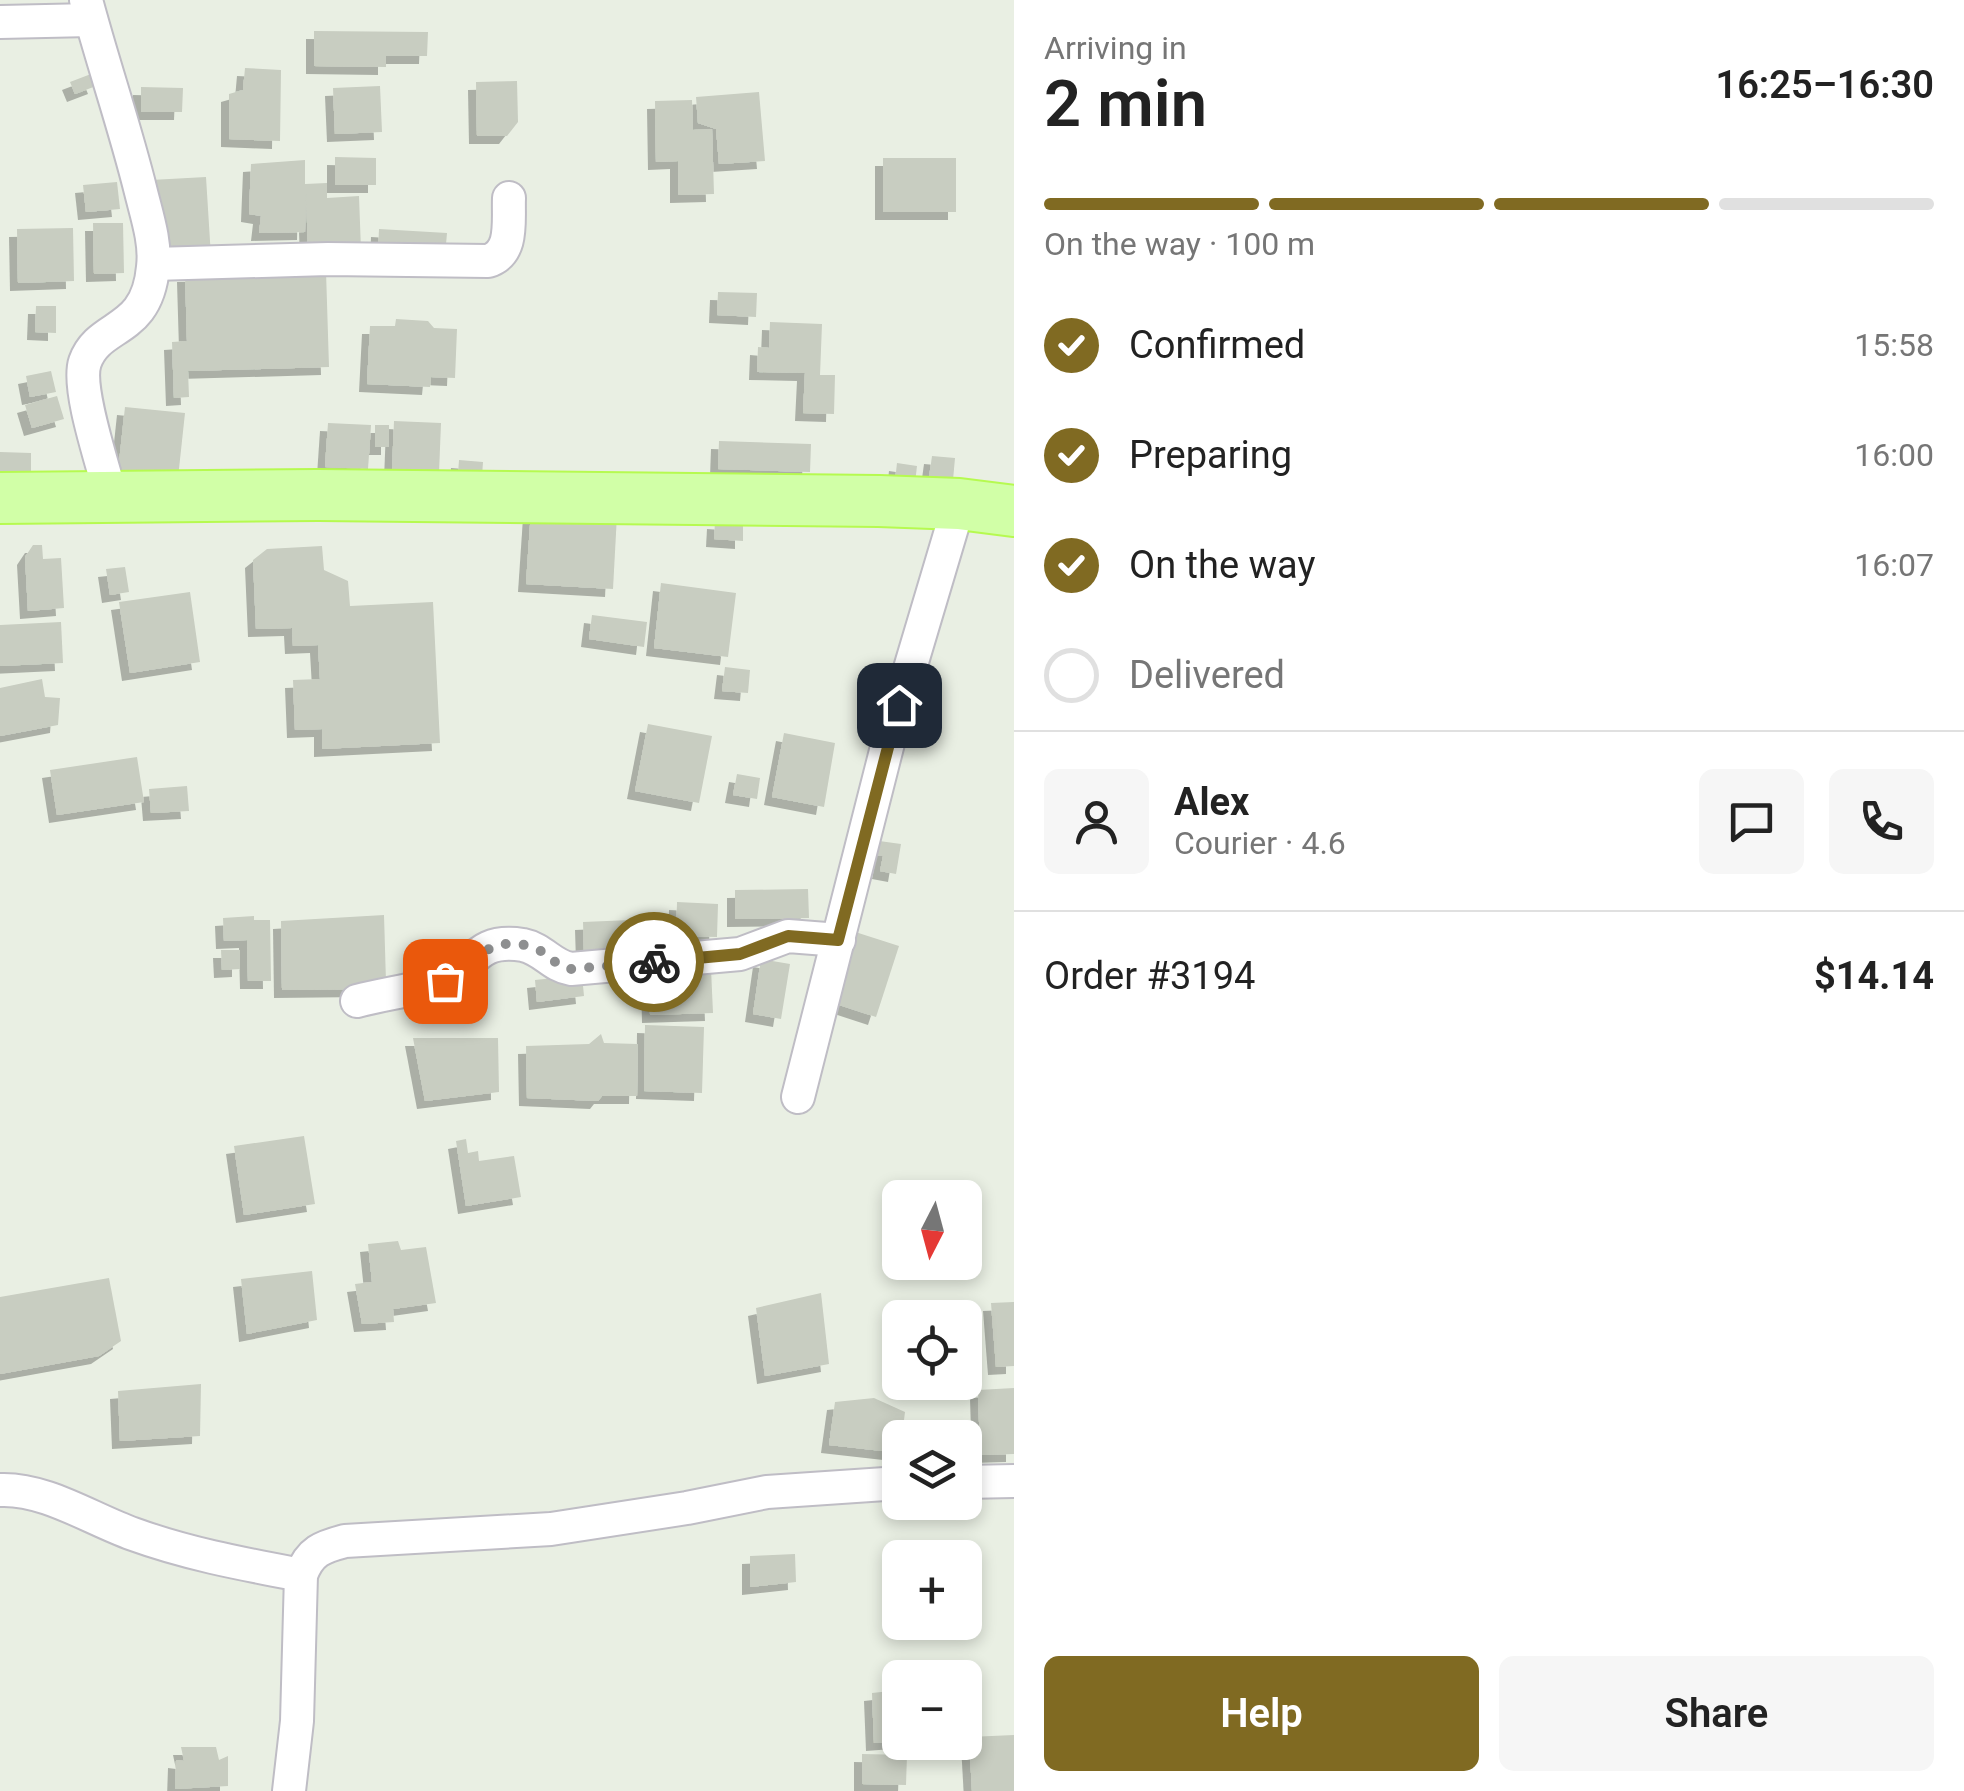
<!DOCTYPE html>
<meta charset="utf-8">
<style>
body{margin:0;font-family:Roboto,sans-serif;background:#f6f6f6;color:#222;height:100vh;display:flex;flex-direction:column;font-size:38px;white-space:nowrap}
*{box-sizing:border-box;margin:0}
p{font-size:32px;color:#767676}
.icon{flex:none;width:55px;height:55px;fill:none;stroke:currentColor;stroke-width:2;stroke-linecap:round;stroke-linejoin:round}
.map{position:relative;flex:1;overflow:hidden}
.sheet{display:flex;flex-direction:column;background:#fff;width:950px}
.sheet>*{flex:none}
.needle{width:65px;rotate:186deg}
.tools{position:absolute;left:882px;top:1180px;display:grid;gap:20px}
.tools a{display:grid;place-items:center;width:100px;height:100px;border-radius:15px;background:#fff;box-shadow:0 5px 15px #0003;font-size:50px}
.pin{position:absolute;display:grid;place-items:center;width:85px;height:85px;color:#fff;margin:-42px;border-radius:20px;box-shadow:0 5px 15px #0006}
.courier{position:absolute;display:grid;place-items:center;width:100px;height:100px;margin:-50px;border:8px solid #806a22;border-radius:50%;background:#fff;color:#222;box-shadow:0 2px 12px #0007}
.summary em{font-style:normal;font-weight:600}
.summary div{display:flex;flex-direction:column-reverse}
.summary{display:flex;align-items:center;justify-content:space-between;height:170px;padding:0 30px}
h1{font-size:65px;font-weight:600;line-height:75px}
.bar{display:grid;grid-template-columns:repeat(4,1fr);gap:15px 10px;align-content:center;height:120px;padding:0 30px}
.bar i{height:12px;border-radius:8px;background:#e0e0e0}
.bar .current{background:#806a22}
.bar p{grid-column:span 4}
.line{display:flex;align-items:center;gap:25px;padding:0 30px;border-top:2px solid #e0e0e0}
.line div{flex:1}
.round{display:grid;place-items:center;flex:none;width:105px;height:105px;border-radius:15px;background:#f6f6f6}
ol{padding:0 30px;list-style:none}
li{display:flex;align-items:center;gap:30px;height:110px}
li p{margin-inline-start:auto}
li .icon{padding:10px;border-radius:50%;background:#806a22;color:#fff;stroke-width:4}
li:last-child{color:#767676}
li i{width:55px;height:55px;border:5px solid #e0e0e0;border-radius:50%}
.button{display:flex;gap:20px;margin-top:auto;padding:20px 30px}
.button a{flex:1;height:115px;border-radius:15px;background:#806a22;color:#fff;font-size:40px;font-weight:600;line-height:115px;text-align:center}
.button a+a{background:#f6f6f6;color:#222}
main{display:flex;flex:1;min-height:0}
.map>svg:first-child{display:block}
</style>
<main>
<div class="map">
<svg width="1014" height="1791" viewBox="0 0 1014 1791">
<defs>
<filter id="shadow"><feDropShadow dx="-8" dy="8" stdDeviation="0" flood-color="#0004"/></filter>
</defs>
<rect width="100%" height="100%" fill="#e9efe3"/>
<!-- building -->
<g fill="#c8cdc1" filter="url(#shadow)">
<path d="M 314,31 L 428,32 L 427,56 L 386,56 L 386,67 L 314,66 Z"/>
<path d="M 245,68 L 281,70 L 280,141 L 229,139 L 229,94 L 243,90 Z"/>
<path d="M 91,74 L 96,86 L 75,94 L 70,82 Z"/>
<path d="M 517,81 L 518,122 L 507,136 L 477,136 L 476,82 Z"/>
<path d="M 380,86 L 382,132 L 335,134 L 333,88 Z"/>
<path d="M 141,87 L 183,88 L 182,112 L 141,112 Z"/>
<path d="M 759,92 L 765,161 L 719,164 L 716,129 L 698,123 L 696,97 Z"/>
<path d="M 692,100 L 693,130 L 712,129 L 714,194 L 678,195 L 678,161 L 656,162 L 655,101 Z"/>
<path d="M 335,157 L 376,158 L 376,185 L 335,185 Z"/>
<rect x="883" y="158" width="73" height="54"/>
<path d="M 305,160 L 305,184 L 327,183 L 327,198 L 359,196 L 361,250 L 308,252 L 306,194 L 305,232 L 259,233 L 261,216 L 249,214 L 251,164 Z"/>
<path d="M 206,177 L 211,257 L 155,260 L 151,180 Z"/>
<path d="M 117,182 L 120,209 L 86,212 L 83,185 Z"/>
<path d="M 93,223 L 123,223 L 124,273 L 94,274 Z"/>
<path d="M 73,228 L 74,281 L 18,283 L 17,229 Z"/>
<path d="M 379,229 L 447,233 L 445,256 L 378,251 Z"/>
<path d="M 326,271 L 329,367 L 188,371 L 189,397 L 174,398 L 172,342 L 187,341 L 185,274 Z"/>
<path d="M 718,292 L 757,293 L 756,317 L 717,315 Z"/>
<path d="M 36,306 L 56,306 L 56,333 L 35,332 Z"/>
<path d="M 396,319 L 428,321 L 434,328 L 457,329 L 455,378 L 431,377 L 430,387 L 367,384 L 370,326 L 395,326 Z"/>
<path d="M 770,322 L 822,324 L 820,375 L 835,375 L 834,414 L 803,413 L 805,373 L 757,372 L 758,347 L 769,348 Z"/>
<path d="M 51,371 L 56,392 L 30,397 L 26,376 Z"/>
<path d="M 57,396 L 64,419 L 32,428 L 25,405 Z"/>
<path d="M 125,407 L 185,413 L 178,478 L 118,472 Z"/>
<path d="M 394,421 L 441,423 L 439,473 L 392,471 Z"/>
<path d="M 328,423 L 371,425 L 368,469 L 325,467 Z"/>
<rect x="375" y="425" width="14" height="22"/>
<path d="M 719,441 L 811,444 L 810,472 L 718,469 Z"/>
<path d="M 0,452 L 31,453 L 31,472 L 0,471 Z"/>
<path d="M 932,456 L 955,458 L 953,480 L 929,478 Z"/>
<path d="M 459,460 L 483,462 L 482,476 L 458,474 Z"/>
<path d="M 897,463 L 917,466 L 915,483 L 895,481 Z"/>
<path d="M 531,510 L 617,515 L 613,589 L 526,584 Z"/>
<path d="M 715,521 L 743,523 L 743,541 L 714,539 Z"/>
<path d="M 33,545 L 42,545 L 43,559 L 61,558 L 64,608 L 28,611 L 25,557 Z"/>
<path d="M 322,546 L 324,570 L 348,581 L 350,606 L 433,602 L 440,743 L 322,749 L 322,729 L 295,730 L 293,680 L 320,679 L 318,645 L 293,646 L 292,628 L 256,629 L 253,560 L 267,549 Z"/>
<path d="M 125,567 L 129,592 L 110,595 L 106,569 Z"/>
<path d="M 661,583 L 736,593 L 728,657 L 654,648 Z"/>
<path d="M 190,592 L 200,662 L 130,673 L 119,602 Z"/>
<path d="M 592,615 L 647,622 L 644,647 L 589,639 Z"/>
<path d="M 61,622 L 63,663 L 0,666 L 0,625 Z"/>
<path d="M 725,667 L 750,670 L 748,693 L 722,691 Z"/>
<path d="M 42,679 L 45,697 L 60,698 L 58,725 L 0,736 L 0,688 Z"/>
<path d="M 648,724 L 712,736 L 699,803 L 635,791 Z"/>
<path d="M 784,733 L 835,743 L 824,807 L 772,797 Z"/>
<path d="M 137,757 L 144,802 L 57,815 L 50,770 Z"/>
<path d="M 737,774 L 760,778 L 757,799 L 733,795 Z"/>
<path d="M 187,786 L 189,811 L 151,813 L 149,789 Z"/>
<path d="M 872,840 L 901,844 L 896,874 L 880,871 L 883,856 L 870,854 Z"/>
<path d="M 808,889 L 809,918 L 735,919 L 735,890 Z"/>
<path d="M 677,902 L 718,904 L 717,937 L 676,936 Z"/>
<path d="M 384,915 L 386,982 L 371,989 L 282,990 L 281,921 Z"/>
<path d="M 254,916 L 254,920 L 270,920 L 271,981 L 248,981 L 247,940 L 224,941 L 223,918 Z"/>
<path d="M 631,920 L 632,953 L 584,954 L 583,922 Z"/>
<path d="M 846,929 L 899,946 L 876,1017 L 824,1000 Z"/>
<path d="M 221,950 L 240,950 L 240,969 L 222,970 Z"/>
<path d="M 761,959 L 790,964 L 781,1019 L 753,1014 Z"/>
<path d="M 711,969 L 713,1013 L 650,1015 L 649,972 Z"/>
<path d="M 582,975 L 584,996 L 537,1002 L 535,980 Z"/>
<path d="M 645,1025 L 704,1027 L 702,1093 L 644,1091 Z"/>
<path d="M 601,1034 L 604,1043 L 638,1044 L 637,1096 L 602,1096 L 598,1101 L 527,1098 L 526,1046 L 589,1044 Z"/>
<path d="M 413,1038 L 498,1038 L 499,1092 L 425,1101 Z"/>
<path d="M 304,1136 L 315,1204 L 244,1215 L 234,1146 Z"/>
<path d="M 466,1139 L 468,1153 L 478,1151 L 479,1161 L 514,1156 L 521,1197 L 466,1206 L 456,1141 Z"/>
<path d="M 398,1241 L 401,1250 L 426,1247 L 436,1303 L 393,1309 L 394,1322 L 362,1324 L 355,1284 L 372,1282 L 368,1244 Z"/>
<path d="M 312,1271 L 317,1320 L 247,1334 L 241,1279 Z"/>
<path d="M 109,1278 L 121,1341 L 99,1356 L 0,1374 L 0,1297 Z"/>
<path d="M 821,1293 L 829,1364 L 765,1376 L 756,1308 Z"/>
<path d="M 1014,1302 L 1014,1366 L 996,1367 L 991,1303 Z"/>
<path d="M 201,1384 L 200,1436 L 120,1441 L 118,1391 Z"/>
<path d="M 1014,1388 L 1014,1454 L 980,1455 L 978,1390 Z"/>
<path d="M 874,1398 L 905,1412 L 900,1453 L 829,1445 L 835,1402 Z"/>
<path d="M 795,1554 L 796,1582 L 750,1587 L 750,1556 Z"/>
<path d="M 900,1690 L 900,1741 L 874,1743 L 872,1693 Z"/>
<path d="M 1014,1735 L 1014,1791 L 972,1791 L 969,1737 Z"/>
<path d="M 181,1747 L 216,1747 L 219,1760 L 228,1756 L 228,1786 L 175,1789 L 176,1760 L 184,1761 Z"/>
<path d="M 862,1754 L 907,1755 L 906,1785 L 862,1784 Z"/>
</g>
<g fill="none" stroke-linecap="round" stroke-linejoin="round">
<defs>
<g id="minor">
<path d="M 86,0 C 103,64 125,127 141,192 C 147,216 156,243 153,267 C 147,335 99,322 85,362 C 76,388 104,468 111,497"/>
<path d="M 0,22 L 91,20"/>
<path d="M 154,264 L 328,259 L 488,261 C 514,253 508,221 509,198"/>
<path d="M 357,1001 C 384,994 414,990 441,982 C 474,971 472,937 523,945 C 543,949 552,966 571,969 L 740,954 L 788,936 L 839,940"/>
<path d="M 798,1097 L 889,739 L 959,504"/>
<path d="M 965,1482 L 1014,1481"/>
<path d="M 0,1490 C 45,1488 91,1519 133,1534 C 188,1554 243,1564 301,1575"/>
<path d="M 289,1791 L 297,1721 L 301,1575 C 310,1551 322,1547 345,1541 L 551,1529 L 687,1508 L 767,1492 L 900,1483"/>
</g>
<path id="primary" d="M 0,498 L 318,495 L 879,501 L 959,504 L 1014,511"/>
</defs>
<!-- minor casing -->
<use href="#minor" stroke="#bfbdc5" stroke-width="36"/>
<!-- primary casing -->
<use href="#primary" stroke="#b6fa50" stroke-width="54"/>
<!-- minor -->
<use href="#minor" stroke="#fff" stroke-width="32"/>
<!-- primary -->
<use href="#primary" stroke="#d1ffa7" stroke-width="50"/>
</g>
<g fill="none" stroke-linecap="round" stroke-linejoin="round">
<!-- done -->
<path stroke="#8e8f90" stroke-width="10" stroke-dasharray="0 18" d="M 445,981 C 475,959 495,932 537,949 C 550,955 556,967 571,969 L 654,962"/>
<!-- route -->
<path stroke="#806a22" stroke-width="12" d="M 654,962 L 740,954 L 788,936 L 838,940 L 899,705"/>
</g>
</svg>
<div class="tools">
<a><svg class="needle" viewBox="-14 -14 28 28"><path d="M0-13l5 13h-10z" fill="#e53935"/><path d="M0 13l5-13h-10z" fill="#767676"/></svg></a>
<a><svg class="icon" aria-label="locate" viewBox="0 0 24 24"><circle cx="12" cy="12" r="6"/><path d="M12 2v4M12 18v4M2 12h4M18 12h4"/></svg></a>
<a><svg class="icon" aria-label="layers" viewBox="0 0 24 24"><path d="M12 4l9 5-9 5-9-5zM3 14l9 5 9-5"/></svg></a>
<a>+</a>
<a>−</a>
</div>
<div class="pin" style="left:445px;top:981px;background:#ea580c"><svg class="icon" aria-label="bag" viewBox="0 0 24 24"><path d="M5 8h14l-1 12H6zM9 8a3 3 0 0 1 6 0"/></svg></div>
<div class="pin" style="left:899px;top:705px;background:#1f2937"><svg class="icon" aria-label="home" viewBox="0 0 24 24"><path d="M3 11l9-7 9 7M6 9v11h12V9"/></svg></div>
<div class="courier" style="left:654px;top:962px"><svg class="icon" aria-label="bike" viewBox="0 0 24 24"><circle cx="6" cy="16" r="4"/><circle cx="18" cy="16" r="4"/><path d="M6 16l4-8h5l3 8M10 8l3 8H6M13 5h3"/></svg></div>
</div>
<section class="sheet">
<div class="summary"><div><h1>2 min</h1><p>Arriving in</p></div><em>16:25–16:30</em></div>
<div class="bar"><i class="current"></i><i class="current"></i><i class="current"></i><i></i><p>On the way · 100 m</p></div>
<ol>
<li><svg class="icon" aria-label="check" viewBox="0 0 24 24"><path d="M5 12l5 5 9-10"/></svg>Confirmed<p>15:58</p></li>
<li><svg class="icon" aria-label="check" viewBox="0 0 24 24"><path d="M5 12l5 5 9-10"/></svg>Preparing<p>16:00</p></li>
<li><svg class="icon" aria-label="check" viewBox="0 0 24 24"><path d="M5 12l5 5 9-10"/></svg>On the way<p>16:07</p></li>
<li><i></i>Delivered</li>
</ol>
<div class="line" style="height:180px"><a class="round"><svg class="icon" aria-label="person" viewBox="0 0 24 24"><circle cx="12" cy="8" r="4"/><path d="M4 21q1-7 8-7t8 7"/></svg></a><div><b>Alex</b><p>Courier · 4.6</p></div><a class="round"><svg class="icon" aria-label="chat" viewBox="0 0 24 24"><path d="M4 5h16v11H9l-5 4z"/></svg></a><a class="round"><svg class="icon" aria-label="phone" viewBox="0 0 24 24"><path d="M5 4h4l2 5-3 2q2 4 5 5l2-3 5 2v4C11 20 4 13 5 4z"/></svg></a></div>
<div class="line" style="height:130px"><div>Order #3194</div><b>$14.14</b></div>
<div class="button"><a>Help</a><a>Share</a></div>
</section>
</main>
